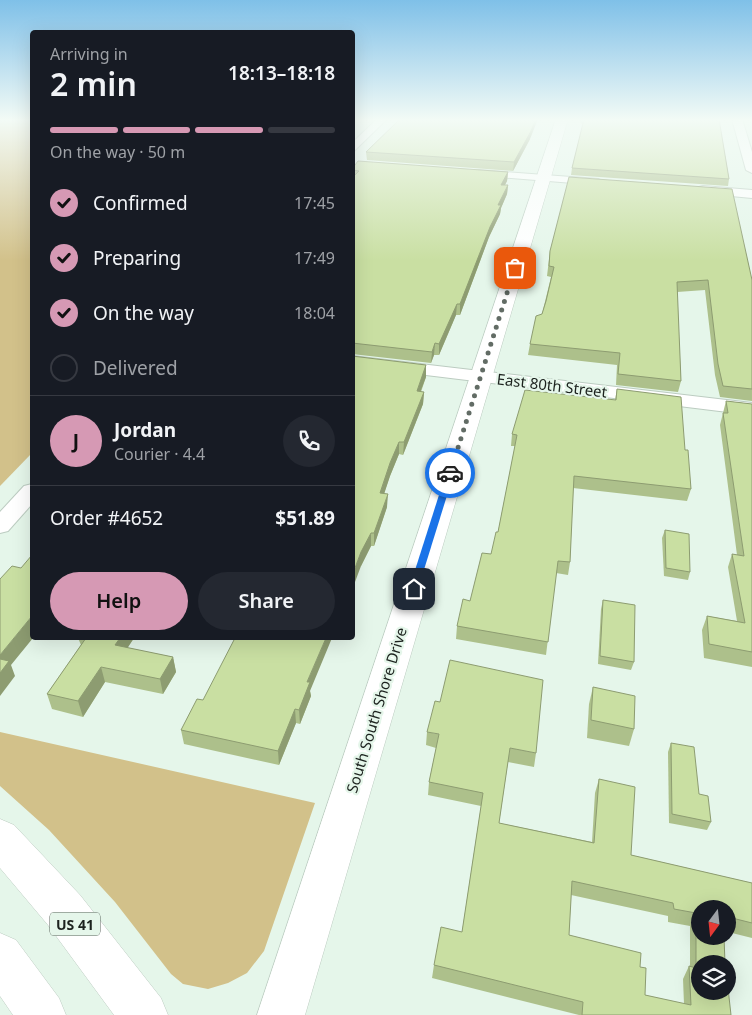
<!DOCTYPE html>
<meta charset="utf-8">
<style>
body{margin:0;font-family:"Noto Sans",sans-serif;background:#242831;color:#f1f3f6;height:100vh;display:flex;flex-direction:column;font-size:19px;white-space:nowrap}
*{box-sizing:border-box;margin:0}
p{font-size:16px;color:#9ea1a6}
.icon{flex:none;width:28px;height:28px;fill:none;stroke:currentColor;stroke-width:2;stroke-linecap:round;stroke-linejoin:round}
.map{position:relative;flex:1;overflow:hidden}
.drawer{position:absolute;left:30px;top:30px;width:325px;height:610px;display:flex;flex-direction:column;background:#171b24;border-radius:5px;box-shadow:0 5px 20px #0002}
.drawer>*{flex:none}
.needle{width:32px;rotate:195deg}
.buttons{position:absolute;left:691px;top:900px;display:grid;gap:10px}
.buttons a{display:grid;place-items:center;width:45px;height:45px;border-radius:50%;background:#171b24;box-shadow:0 5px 20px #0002;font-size:25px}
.pin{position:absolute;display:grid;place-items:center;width:42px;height:42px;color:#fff;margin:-21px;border-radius:10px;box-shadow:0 2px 8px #0006}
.courier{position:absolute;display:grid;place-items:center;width:50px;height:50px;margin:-25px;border:4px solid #1a73e8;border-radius:50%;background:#fff;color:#222;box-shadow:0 1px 6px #0007}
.overview em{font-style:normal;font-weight:600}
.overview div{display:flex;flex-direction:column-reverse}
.overview{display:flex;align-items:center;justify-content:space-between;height:85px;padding:0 20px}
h1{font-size:32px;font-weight:600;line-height:38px}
.bar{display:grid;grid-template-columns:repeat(4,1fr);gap:8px 5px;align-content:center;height:60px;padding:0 20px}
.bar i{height:6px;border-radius:4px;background:#363941}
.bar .current{background:#d699b4}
.bar p{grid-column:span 4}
.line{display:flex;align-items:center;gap:12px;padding:0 20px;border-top:1px solid #363941}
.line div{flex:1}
.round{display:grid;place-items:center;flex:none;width:52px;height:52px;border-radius:26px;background:#242831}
ol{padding:0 20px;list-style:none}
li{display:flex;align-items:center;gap:15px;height:55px}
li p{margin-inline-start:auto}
li .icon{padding:5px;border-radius:50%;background:#d699b4;color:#111;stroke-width:4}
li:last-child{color:#9ea1a6}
li i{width:28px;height:28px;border:2px solid #363941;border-radius:50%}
.action{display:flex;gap:10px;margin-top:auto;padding:10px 20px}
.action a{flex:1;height:58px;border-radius:30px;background:#d699b4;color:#111;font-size:20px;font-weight:600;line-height:58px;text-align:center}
.action a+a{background:#242831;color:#f1f3f6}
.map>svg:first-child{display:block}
</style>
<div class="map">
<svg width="752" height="1015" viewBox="0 0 752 1015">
<rect width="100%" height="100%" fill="#e5f6ea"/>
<!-- green -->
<g fill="#d2c18a">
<path d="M 0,119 L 32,119 L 32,453 L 0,486 Z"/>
<path d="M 0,732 L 315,803 L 264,951 L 247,973 L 228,983 L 208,989 L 183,984 L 171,974 L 115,902 L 49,830 L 0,786 Z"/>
</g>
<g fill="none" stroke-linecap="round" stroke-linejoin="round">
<defs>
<g id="street">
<path d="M 377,119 L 387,119 L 352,153 L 352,143 Z"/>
<path d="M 732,119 L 742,119 L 752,152 L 752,173 L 746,170 Z"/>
<path d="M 478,170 L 598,179 L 604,182 L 598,185 L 474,175 L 474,171 Z"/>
<path d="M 703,186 L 752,190 L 752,198 L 699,193 L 699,187 Z"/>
<path d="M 352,356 L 752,403 L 752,415 L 352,366 Z"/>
<path d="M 32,484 L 32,504 L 8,531 L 0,533 L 0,512 L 24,486 Z"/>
</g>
<path id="secondary" d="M 556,119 L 568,119 L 305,1015 L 257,1015 Z"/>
<g id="primary">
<path d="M 0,819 L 14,825 L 80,895 L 161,998 L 168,1015 L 114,1015 L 48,925 L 0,868 Z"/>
<path d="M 0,933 L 16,940 L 59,998 L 66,1015 L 13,1015 L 0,996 Z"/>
</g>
</defs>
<!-- street casing -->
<use href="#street" stroke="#bcccc1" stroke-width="2"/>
<!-- secondary casing -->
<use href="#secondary" stroke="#bcccc1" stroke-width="1"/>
<!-- primary casing -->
<use href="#primary" stroke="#bcccc1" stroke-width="1"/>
<!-- street -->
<use href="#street" fill="#fff" fill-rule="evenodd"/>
<!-- secondary -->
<use href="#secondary" fill="#fff" fill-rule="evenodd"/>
<!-- primary -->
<use href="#primary" fill="#fff" fill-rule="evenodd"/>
</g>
<!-- wall -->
<g fill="#adc08b" fill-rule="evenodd">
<path d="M 581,119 L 719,119 L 729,179 L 728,186 L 571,175 L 572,168 L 583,124 L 580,123 Z"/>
<path d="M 530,139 L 513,171 L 367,160 L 366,152 Z"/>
<path d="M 352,169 L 508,172 L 507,181 L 505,185 L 508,185 L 507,194 L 501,208 L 500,214 L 489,237 L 460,315 L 456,315 L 439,355 L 434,355 L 431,363 L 352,354 Z"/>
<path d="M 550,251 L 752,280 L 752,401 L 720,397 L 715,375 L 705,290 L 677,292 L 681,381 L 678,392 L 616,385 L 617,365 L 528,355 L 530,344 L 542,314 L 551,277 L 547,276 Z"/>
<path d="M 352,356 L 426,365 L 426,377 L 421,392 L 424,392 L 423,404 L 403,455 L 399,454 L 390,476 L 384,494 L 387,507 L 374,546 L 371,546 L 361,566 Z"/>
<path d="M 617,389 L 685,450 L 691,489 L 687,501 L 573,488 L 570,562 L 568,575 L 556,573 L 546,655 L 456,639 L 457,626 L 470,601 L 491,554 L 498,532 L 515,446 L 511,446 L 512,434 L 615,400 Z"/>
<path d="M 726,401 L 752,404 L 752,667 L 704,658 L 702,630 L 707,616 L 737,621 L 728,567 L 732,554 L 737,555 L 720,425 Z"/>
<path d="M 665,530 L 690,572 L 688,580 L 664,576 L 662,538 Z"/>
<path d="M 603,600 L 634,662 L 631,670 L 598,664 L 601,609 Z"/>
<path d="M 78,638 L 134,638 L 127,648 L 173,657 L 176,672 L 163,694 L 105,682 L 83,717 L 52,709 L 47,694 L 81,645 Z"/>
<path d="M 593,687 L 634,729 L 629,746 L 587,738 L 589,704 Z"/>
<path d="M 310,691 L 311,696 L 300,724 L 296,723 L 279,765 L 184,744 L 181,730 L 203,700 Z"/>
<path d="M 427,732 L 536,753 L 534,767 L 508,762 L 499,823 L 592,842 L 595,793 L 599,779 L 631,855 L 752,883 L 752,938 L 728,932 L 728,909 L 700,909 L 700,964 L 731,1015 L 579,1015 L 432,978 L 434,965 L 462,932 L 481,806 L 428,795 L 429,782 L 436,748 L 426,745 ZM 571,895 L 668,916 L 668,922 L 690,926 L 690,967 L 689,966 L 683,979 L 684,1004 L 645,995 L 640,967 L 569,935 Z"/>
<path d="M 671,743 L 699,794 L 711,822 L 707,830 L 669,823 L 668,752 Z"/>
</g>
<!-- shaded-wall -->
<g fill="#8d9c71">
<path d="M 536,119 L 538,119 L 530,139 L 513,171 L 514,162 Z"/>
<path d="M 508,172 L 507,181 L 500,194 L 501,185 Z"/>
<path d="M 508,185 L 507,194 L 501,208 L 500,214 L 489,237 L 460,315 L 460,304 L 498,205 Z"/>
<path d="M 457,304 L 456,315 L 439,355 L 439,344 Z"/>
<path d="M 435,343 L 434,355 L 431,363 L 432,352 Z"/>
<path d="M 426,365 L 426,377 L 416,403 L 417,391 Z"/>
<path d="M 424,392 L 423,404 L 403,455 L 404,442 Z"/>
<path d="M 399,442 L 399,454 L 390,476 L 380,506 L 380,493 L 390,463 Z"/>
<path d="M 388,494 L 387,507 L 374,546 L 374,533 Z"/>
<path d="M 371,533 L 371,546 L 361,566 L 352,590 L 352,576 L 361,552 Z"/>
<path d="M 32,616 L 33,638 L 11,665 L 15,676 L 0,696 L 0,655 Z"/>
<path d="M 120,638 L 134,638 L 119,661 L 115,645 Z"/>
<path d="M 326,638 L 332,638 L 310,691 L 311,696 L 300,724 L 299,710 L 307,682 Z"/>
<path d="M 173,657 L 176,672 L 163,694 L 160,679 Z"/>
<path d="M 101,667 L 105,682 L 83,717 L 78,701 Z"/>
<path d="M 295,709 L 296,723 L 279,765 L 278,751 Z"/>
</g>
<!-- building -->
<g fill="#c9dfa2" stroke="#8d9c71" fill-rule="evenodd">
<path d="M 400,119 L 536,119 L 531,131 L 514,162 L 366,152 Z"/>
<path d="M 584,119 L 719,119 L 729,179 L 572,168 Z"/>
<path d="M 358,161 L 508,172 L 501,185 L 508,185 L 498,205 L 501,205 L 490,227 L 460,304 L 457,304 L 439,344 L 435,343 L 432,352 L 352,343 L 352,178 L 359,171 L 352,170 L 352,169 Z"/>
<path d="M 569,177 L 732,189 L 752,280 L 752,389 L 723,386 L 718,364 L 708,280 L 677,282 L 681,381 L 618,374 L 620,353 L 530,344 L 536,316 L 542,314 L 546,301 L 554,267 L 549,266 L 550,251 Z"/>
<path d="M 352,356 L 426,365 L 417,391 L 424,392 L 404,442 L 399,442 L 390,463 L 380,493 L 388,494 L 374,533 L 371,533 L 361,552 L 352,576 Z"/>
<path d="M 617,389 L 681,397 L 685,450 L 688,450 L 691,489 L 574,476 L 570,562 L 558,561 L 548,642 L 457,626 L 463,599 L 470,601 L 482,553 L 491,554 L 496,532 L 498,532 L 517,435 L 512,434 L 525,390 L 616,400 Z"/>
<path d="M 726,401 L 752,404 L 752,652 L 709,644 L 707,616 L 745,623 L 732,554 L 744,556 L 723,413 L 728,413 Z"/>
<path d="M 665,530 L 689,534 L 690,572 L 666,568 Z"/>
<path d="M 32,555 L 32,616 L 0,655 L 0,579 L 12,566 L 21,568 Z"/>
<path d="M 603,600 L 635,605 L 634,662 L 600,656 Z"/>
<path d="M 86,638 L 120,638 L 115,645 L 173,657 L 160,679 L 101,667 L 78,701 L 47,694 Z"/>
<path d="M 235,638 L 326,638 L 307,682 L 310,682 L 299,710 L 295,709 L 278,751 L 181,730 L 197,699 L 203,700 Z"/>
<path d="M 0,659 L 9,661 L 0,673 Z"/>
<path d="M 450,660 L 543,680 L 536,753 L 510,748 L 499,823 L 594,843 L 599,779 L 635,787 L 631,855 L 752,883 L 752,923 L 728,917 L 728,909 L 700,909 L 700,936 L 724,936 L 725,964 L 700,964 L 700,991 L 728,991 L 728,988 L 731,1015 L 582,1015 L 583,1002 L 434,965 L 441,927 L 462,932 L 483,793 L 429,782 L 439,734 L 427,732 L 435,701 L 440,702 ZM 572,881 L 673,903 L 674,909 L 696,913 L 696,968 L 689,966 L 691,1005 L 645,995 L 646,968 L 640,967 L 641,953 L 569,935 Z"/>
<path d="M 593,687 L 635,696 L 634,729 L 591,720 Z"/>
<path d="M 671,743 L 694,747 L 699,794 L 708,796 L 711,822 L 672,814 Z"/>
</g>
<!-- sky -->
<linearGradient id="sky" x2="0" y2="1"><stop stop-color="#7fc0e8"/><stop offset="0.46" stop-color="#f3fbf6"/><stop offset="1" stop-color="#f3fbf6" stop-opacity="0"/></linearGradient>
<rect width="752" height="261" fill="url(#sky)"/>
<!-- route -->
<path fill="#1a73e8" d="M 450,471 L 454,473 L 418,589 L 414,592 L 410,591 L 409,589 L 446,473 Z"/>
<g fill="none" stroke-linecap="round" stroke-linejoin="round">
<!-- done -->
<path stroke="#626c65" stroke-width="5" stroke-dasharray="0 9" d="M 450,473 L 515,268"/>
</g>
<g text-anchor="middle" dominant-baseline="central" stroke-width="4.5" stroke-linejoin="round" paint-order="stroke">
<!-- shield labels -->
<rect fill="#e5f6ea" stroke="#58625b" stroke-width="1" x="50" y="912.5" width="50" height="23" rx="4"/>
<g font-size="14" font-weight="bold" fill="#1c221e">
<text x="75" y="924">US 41</text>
</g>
<!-- street labels -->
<g font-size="15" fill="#1c221e" stroke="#e5f6ea">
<text transform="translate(552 385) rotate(7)">East 80th Street</text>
<text transform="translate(376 710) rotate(-73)">South South Shore Drive</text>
</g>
</g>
</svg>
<div class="buttons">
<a><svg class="needle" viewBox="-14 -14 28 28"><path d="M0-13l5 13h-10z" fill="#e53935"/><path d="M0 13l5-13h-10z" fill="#9ea1a6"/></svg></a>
<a><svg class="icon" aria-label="layers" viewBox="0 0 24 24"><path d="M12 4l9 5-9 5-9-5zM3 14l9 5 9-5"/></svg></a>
</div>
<div class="pin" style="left:515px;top:268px;background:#ea580c"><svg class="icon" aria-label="bag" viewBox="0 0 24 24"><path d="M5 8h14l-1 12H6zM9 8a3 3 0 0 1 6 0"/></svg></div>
<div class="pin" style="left:414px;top:589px;background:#1f2937"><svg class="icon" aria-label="home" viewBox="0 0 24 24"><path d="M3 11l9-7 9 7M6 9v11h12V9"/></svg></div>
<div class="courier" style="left:450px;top:473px"><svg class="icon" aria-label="car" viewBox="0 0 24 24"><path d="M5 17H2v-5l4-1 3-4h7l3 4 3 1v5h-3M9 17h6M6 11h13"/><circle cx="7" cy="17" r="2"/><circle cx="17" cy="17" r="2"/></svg></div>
<section class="drawer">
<div class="overview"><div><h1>2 min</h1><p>Arriving in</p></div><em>18:13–18:18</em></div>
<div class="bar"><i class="current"></i><i class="current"></i><i class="current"></i><i></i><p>On the way · 50 m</p></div>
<ol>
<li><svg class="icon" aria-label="check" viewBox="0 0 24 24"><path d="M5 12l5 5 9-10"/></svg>Confirmed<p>17:45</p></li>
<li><svg class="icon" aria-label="check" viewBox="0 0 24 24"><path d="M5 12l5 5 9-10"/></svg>Preparing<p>17:49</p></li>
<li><svg class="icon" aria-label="check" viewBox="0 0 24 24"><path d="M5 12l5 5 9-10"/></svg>On the way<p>18:04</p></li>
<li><i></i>Delivered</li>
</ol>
<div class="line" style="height:90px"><b class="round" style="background:#d699b4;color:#111">J</b><div><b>Jordan</b><p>Courier · 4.4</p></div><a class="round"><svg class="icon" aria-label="phone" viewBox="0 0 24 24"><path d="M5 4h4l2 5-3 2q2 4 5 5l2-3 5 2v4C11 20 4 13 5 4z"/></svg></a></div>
<div class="line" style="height:65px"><div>Order #4652</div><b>$51.89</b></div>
<div class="action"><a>Help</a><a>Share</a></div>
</section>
</div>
